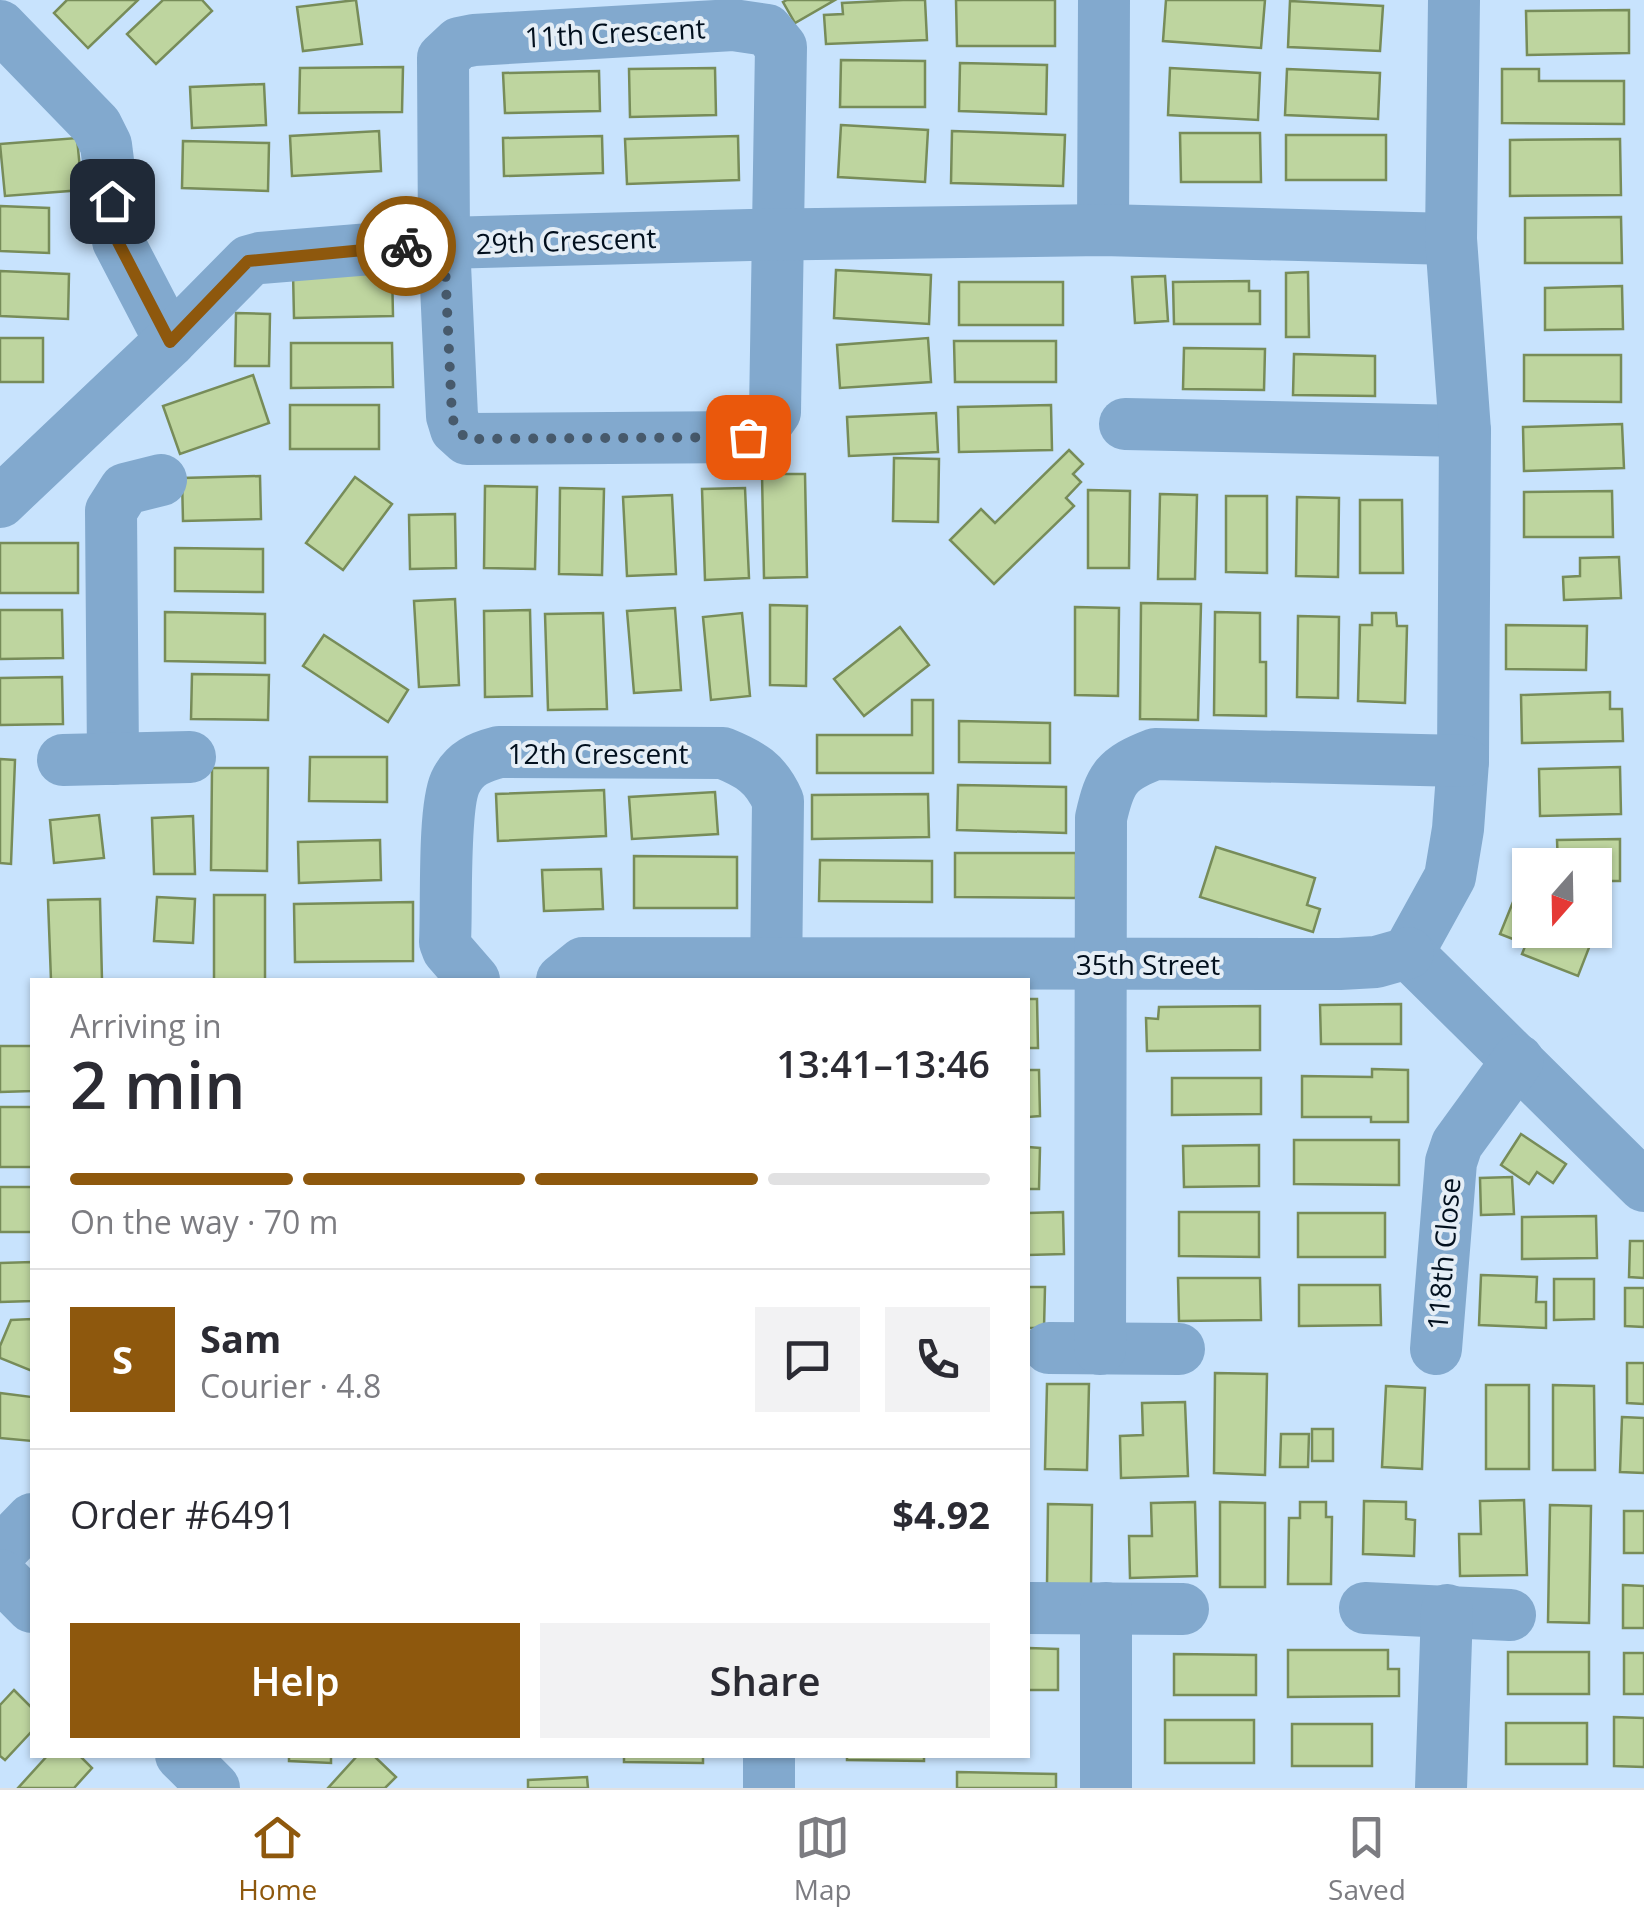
<!DOCTYPE html>
<meta charset="utf-8">
<style>
body{margin:0;font-family:"Open Sans",sans-serif;background:#f2f2f3;color:#2b2b33;height:100vh;display:flex;flex-direction:column;font-size:38px;white-space:nowrap}
*{box-sizing:border-box;margin:0}
p{font-size:32px;color:#7c7c81}
.icon{flex:none;width:55px;height:55px;fill:none;stroke:currentColor;stroke-width:2;stroke-linecap:round;stroke-linejoin:round}
.map{position:relative;flex:1;overflow:hidden}
.side{position:absolute;left:30px;top:978px;width:1000px;height:780px;display:flex;flex-direction:column;background:#fff;border-radius:0px;box-shadow:0 2px 8px #0004}
.side>*{flex:none}
.needle{width:65px;rotate:200deg}
.tools{position:absolute;left:1512px;top:848px;display:grid;gap:20px}
.tools a{display:grid;place-items:center;width:100px;height:100px;border-radius:0px;background:#fff;box-shadow:0 2px 8px #0004;font-size:50px}
.pin{position:absolute;display:grid;place-items:center;width:85px;height:85px;color:#fff;margin:-42px;border-radius:20px;box-shadow:0 5px 15px #0006}
.courier{position:absolute;display:grid;place-items:center;width:100px;height:100px;margin:-50px;border:8px solid #8e580d;border-radius:50%;background:#fff;color:#222;box-shadow:0 2px 12px #0007}
.overview em{font-style:normal;font-weight:600}
.overview div{display:flex;flex-direction:column-reverse}
.overview{display:flex;align-items:center;justify-content:space-between;height:170px;padding:0 40px}
h1{font-size:65px;font-weight:600;line-height:75px}
.bar{display:grid;grid-template-columns:repeat(4,1fr);gap:15px 10px;align-content:center;height:120px;padding:0 40px}
.bar i{height:12px;border-radius:8px;background:#e1e1e2}
.bar .current{background:#8e580d}
.bar p{grid-column:span 4}
.line{display:flex;align-items:center;gap:25px;padding:0 40px;border-top:2px solid #e1e1e2}
.line div{flex:1}
.round{display:grid;place-items:center;flex:none;width:105px;height:105px;border-radius:0px;background:#f2f2f3}
.primary-button{display:flex;gap:20px;margin-top:auto;padding:20px 40px}
.primary-button a{flex:1;height:115px;border-radius:0px;background:#8e580d;color:#fff;font-size:40px;font-weight:600;line-height:115px;text-align:center}
.primary-button a+a{background:#f2f2f3;color:#2b2b33}
.menu{display:flex;justify-content:space-around;align-items:center;height:140px;border-top:2px solid #e1e1e2;background:#fff;font-size:28px;color:#7c7c81}
.menu a{display:grid;justify-items:center;gap:5px}
.menu .current{color:#8e580d}
.map>svg:first-child{display:block}
</style>
<div class="map">
<svg width="1644" height="1788" viewBox="0 0 1644 1788">
<rect width="100%" height="100%" fill="#c8e3fd"/>
<!-- building -->
<g fill="#bed59f" stroke="#778c59" stroke-width="2.5">
<path d="M 67,0 L 138,0 L 88,48 L 54,13 Z"/>
<path d="M 163,0 L 202,0 L 212,11 L 156,64 L 127,34 Z"/>
<path d="M 356,0 L 362,44 L 303,51 L 297,7 Z"/>
<path d="M 787,0 L 835,0 L 795,23 L 783,2 Z"/>
<path d="M 903,0 L 925,0 L 927,40 L 826,44 L 824,15 L 843,14 L 842,3 Z"/>
<path d="M 956,0 L 1055,0 L 1055,46 L 957,46 Z"/>
<path d="M 1166,0 L 1265,0 L 1261,48 L 1163,41 Z"/>
<path d="M 1290,1 L 1383,6 L 1380,51 L 1288,47 Z"/>
<path d="M 1629,10 L 1629,53 L 1527,55 L 1526,11 Z"/>
<path d="M 841,60 L 925,61 L 925,107 L 840,107 Z"/>
<path d="M 960,63 L 1047,65 L 1046,114 L 959,111 Z"/>
<path d="M 403,67 L 402,112 L 299,113 L 300,68 Z"/>
<path d="M 715,68 L 716,115 L 630,117 L 629,69 Z"/>
<path d="M 1170,68 L 1260,73 L 1258,120 L 1168,115 Z"/>
<path d="M 1287,69 L 1380,73 L 1378,119 L 1285,115 Z"/>
<path d="M 1502,69 L 1539,69 L 1539,81 L 1624,81 L 1624,124 L 1502,123 Z"/>
<path d="M 599,71 L 600,111 L 505,113 L 503,73 Z"/>
<path d="M 264,84 L 266,125 L 192,128 L 190,87 Z"/>
<path d="M 841,125 L 928,130 L 925,182 L 838,177 Z"/>
<path d="M 379,131 L 381,171 L 292,176 L 290,136 Z"/>
<path d="M 952,131 L 1065,135 L 1063,186 L 951,183 Z"/>
<path d="M 1180,133 L 1260,133 L 1261,182 L 1181,182 Z"/>
<rect x="1286" y="135" width="100" height="45"/>
<path d="M 602,136 L 603,173 L 504,176 L 503,138 Z"/>
<path d="M 738,136 L 739,180 L 627,184 L 625,139 Z"/>
<path d="M 77,138 L 82,190 L 5,196 L 0,144 Z"/>
<path d="M 1620,139 L 1621,195 L 1510,196 L 1510,140 Z"/>
<path d="M 183,141 L 269,143 L 268,191 L 182,188 Z"/>
<path d="M 0,206 L 49,208 L 49,253 L 0,251 Z"/>
<path d="M 1621,217 L 1622,263 L 1525,263 L 1525,218 Z"/>
<path d="M 392,269 L 393,316 L 294,318 L 293,272 Z"/>
<path d="M 836,270 L 931,275 L 929,324 L 834,318 Z"/>
<path d="M 0,271 L 69,274 L 68,319 L 0,316 Z"/>
<path d="M 1308,272 L 1309,337 L 1286,337 L 1286,273 Z"/>
<path d="M 1165,276 L 1168,321 L 1135,323 L 1132,277 Z"/>
<path d="M 1249,281 L 1249,291 L 1260,291 L 1260,324 L 1174,324 L 1173,282 Z"/>
<rect x="959" y="282" width="104" height="43"/>
<path d="M 1622,286 L 1623,329 L 1545,330 L 1545,288 Z"/>
<path d="M 236,313 L 270,314 L 269,366 L 235,366 Z"/>
<rect x="0" y="338" width="43" height="44"/>
<path d="M 928,338 L 931,382 L 840,388 L 837,345 Z"/>
<path d="M 954,341 L 1056,341 L 1056,382 L 955,382 Z"/>
<path d="M 291,343 L 392,343 L 393,387 L 291,388 Z"/>
<path d="M 1184,348 L 1265,349 L 1264,390 L 1183,389 Z"/>
<path d="M 1294,354 L 1375,356 L 1375,396 L 1293,395 Z"/>
<path d="M 1524,355 L 1621,355 L 1621,402 L 1524,401 Z"/>
<path d="M 253,375 L 269,423 L 180,454 L 163,406 Z"/>
<rect x="290" y="405" width="89" height="44"/>
<path d="M 1051,405 L 1052,450 L 959,452 L 958,407 Z"/>
<path d="M 936,413 L 938,452 L 849,456 L 847,417 Z"/>
<path d="M 1622,424 L 1624,468 L 1524,471 L 1523,427 Z"/>
<path d="M 1069,450 L 1083,464 L 1073,474 L 1081,482 L 1066,498 L 1074,506 L 994,584 L 950,540 L 981,509 L 995,523 Z"/>
<path d="M 894,458 L 939,459 L 938,522 L 893,521 Z"/>
<path d="M 762,474 L 805,474 L 807,577 L 764,578 Z"/>
<path d="M 260,476 L 261,519 L 183,521 L 182,478 Z"/>
<path d="M 355,477 L 392,504 L 343,570 L 306,543 Z"/>
<path d="M 485,486 L 537,487 L 535,569 L 484,568 Z"/>
<path d="M 560,488 L 604,489 L 602,575 L 559,574 Z"/>
<path d="M 745,488 L 749,578 L 705,580 L 702,489 Z"/>
<path d="M 1088,490 L 1130,491 L 1129,568 L 1088,568 Z"/>
<path d="M 1612,491 L 1613,537 L 1524,537 L 1524,492 Z"/>
<path d="M 1160,494 L 1197,495 L 1195,579 L 1158,579 Z"/>
<path d="M 672,495 L 676,574 L 627,576 L 623,497 Z"/>
<path d="M 1226,496 L 1267,496 L 1267,573 L 1226,572 Z"/>
<path d="M 1297,497 L 1339,498 L 1338,577 L 1296,576 Z"/>
<path d="M 1360,500 L 1402,500 L 1403,573 L 1360,573 Z"/>
<path d="M 455,514 L 456,568 L 410,569 L 409,515 Z"/>
<rect x="0" y="543" width="78" height="50"/>
<path d="M 175,548 L 263,549 L 263,592 L 175,591 Z"/>
<path d="M 1619,557 L 1621,598 L 1564,600 L 1563,577 L 1580,576 L 1580,558 Z"/>
<path d="M 455,599 L 459,685 L 419,687 L 414,601 Z"/>
<path d="M 1141,603 L 1201,604 L 1198,720 L 1140,719 Z"/>
<path d="M 770,605 L 807,606 L 806,686 L 770,685 Z"/>
<path d="M 1075,607 L 1119,608 L 1118,696 L 1075,695 Z"/>
<path d="M 675,608 L 681,690 L 634,693 L 627,611 Z"/>
<path d="M 0,610 L 62,610 L 63,658 L 0,659 Z"/>
<path d="M 530,610 L 532,696 L 485,697 L 484,611 Z"/>
<path d="M 165,612 L 265,614 L 265,663 L 165,661 Z"/>
<path d="M 1215,612 L 1260,613 L 1260,662 L 1266,662 L 1266,716 L 1214,715 Z"/>
<path d="M 603,613 L 607,709 L 548,710 L 545,614 Z"/>
<path d="M 742,613 L 750,696 L 711,700 L 703,617 Z"/>
<path d="M 1372,613 L 1396,613 L 1397,626 L 1407,626 L 1405,703 L 1358,701 L 1360,625 L 1372,625 Z"/>
<path d="M 1298,616 L 1339,617 L 1338,698 L 1297,697 Z"/>
<path d="M 1506,625 L 1587,626 L 1586,670 L 1506,669 Z"/>
<path d="M 900,627 L 929,665 L 864,716 L 834,679 Z"/>
<path d="M 324,635 L 408,690 L 388,722 L 303,666 Z"/>
<path d="M 192,674 L 269,675 L 268,720 L 191,719 Z"/>
<path d="M 62,677 L 63,724 L 0,725 L 0,678 Z"/>
<path d="M 1610,692 L 1610,709 L 1622,709 L 1623,741 L 1522,743 L 1521,695 Z"/>
<path d="M 912,700 L 933,700 L 933,773 L 817,773 L 817,735 L 912,735 Z"/>
<path d="M 959,721 L 1050,723 L 1050,763 L 959,762 Z"/>
<path d="M 310,757 L 387,757 L 387,802 L 309,801 Z"/>
<path d="M 0,759 L 15,760 L 11,864 L 0,863 Z"/>
<path d="M 1620,767 L 1621,814 L 1540,816 L 1539,769 Z"/>
<path d="M 212,768 L 268,768 L 267,871 L 211,870 Z"/>
<path d="M 958,785 L 1066,787 L 1066,833 L 957,830 Z"/>
<path d="M 604,790 L 606,836 L 498,841 L 496,794 Z"/>
<path d="M 715,792 L 718,834 L 632,839 L 629,797 Z"/>
<path d="M 928,794 L 929,837 L 812,839 L 812,795 Z"/>
<path d="M 99,815 L 104,858 L 54,863 L 50,820 Z"/>
<path d="M 193,816 L 195,874 L 154,874 L 152,818 Z"/>
<path d="M 1620,839 L 1620,881 L 1595,881 L 1595,865 L 1558,865 L 1557,840 Z"/>
<path d="M 380,840 L 381,880 L 299,883 L 298,842 Z"/>
<path d="M 1216,847 L 1315,878 L 1307,905 L 1320,909 L 1313,932 L 1200,897 Z"/>
<path d="M 955,853 L 1076,853 L 1076,898 L 955,897 Z"/>
<path d="M 634,856 L 737,857 L 737,908 L 634,908 Z"/>
<path d="M 820,860 L 932,861 L 932,902 L 819,901 Z"/>
<path d="M 601,869 L 603,909 L 544,911 L 542,870 Z"/>
<rect x="214" y="895" width="51" height="85"/>
<path d="M 157,897 L 195,899 L 193,943 L 154,941 Z"/>
<path d="M 1515,897 L 1530,902 L 1530,930 L 1585,930 L 1583,936 L 1592,940 L 1578,976 L 1522,954 L 1526,944 L 1500,934 Z"/>
<path d="M 100,899 L 102,980 L 51,980 L 48,900 Z"/>
<path d="M 413,902 L 413,961 L 295,962 L 294,904 Z"/>
<path d="M 1028,999 L 1037,999 L 1038,1048 L 1028,1048 Z"/>
<path d="M 1401,1004 L 1401,1044 L 1321,1044 L 1320,1005 Z"/>
<path d="M 1260,1006 L 1260,1050 L 1147,1051 L 1146,1018 L 1158,1019 L 1159,1007 Z"/>
<path d="M 0,1046 L 32,1046 L 32,1091 L 0,1092 Z"/>
<path d="M 1372,1069 L 1408,1070 L 1408,1122 L 1371,1122 L 1371,1117 L 1302,1117 L 1302,1076 L 1372,1077 Z"/>
<path d="M 1028,1070 L 1039,1070 L 1040,1116 L 1028,1117 Z"/>
<path d="M 1172,1078 L 1261,1078 L 1261,1114 L 1172,1115 Z"/>
<rect x="0" y="1107" width="32" height="60"/>
<path d="M 1521,1134 L 1566,1164 L 1553,1183 L 1537,1172 L 1529,1184 L 1501,1165 Z"/>
<path d="M 1294,1140 L 1399,1140 L 1399,1185 L 1294,1184 Z"/>
<path d="M 1259,1145 L 1259,1186 L 1184,1187 L 1183,1146 Z"/>
<path d="M 1028,1147 L 1040,1148 L 1039,1189 L 1028,1189 Z"/>
<path d="M 1512,1177 L 1514,1214 L 1481,1215 L 1480,1178 Z"/>
<rect x="0" y="1187" width="32" height="45"/>
<path d="M 1063,1212 L 1064,1254 L 1028,1255 L 1028,1213 Z"/>
<path d="M 1179,1212 L 1259,1212 L 1259,1257 L 1179,1256 Z"/>
<rect x="1298" y="1213" width="87" height="44"/>
<path d="M 1596,1216 L 1597,1258 L 1522,1259 L 1522,1217 Z"/>
<path d="M 1630,1241 L 1644,1241 L 1644,1278 L 1629,1277 Z"/>
<path d="M 32,1262 L 32,1301 L 0,1302 L 0,1263 Z"/>
<path d="M 1481,1275 L 1537,1277 L 1536,1302 L 1546,1302 L 1546,1328 L 1479,1325 Z"/>
<path d="M 1178,1278 L 1260,1278 L 1261,1320 L 1179,1321 Z"/>
<path d="M 1554,1279 L 1594,1279 L 1594,1319 L 1554,1320 Z"/>
<path d="M 1299,1285 L 1380,1285 L 1381,1325 L 1299,1326 Z"/>
<path d="M 1028,1287 L 1045,1287 L 1044,1328 L 1028,1328 Z"/>
<path d="M 1625,1288 L 1644,1288 L 1644,1327 L 1625,1326 Z"/>
<path d="M 32,1319 L 32,1371 L 0,1358 L 0,1346 L 11,1320 Z"/>
<path d="M 1627,1363 L 1644,1363 L 1644,1404 L 1627,1403 Z"/>
<path d="M 1215,1373 L 1267,1374 L 1265,1475 L 1214,1473 Z"/>
<path d="M 1047,1384 L 1089,1384 L 1087,1470 L 1045,1469 Z"/>
<rect x="1486" y="1385" width="43" height="84"/>
<path d="M 1553,1385 L 1594,1386 L 1595,1470 L 1553,1470 Z"/>
<path d="M 1386,1386 L 1425,1388 L 1422,1469 L 1382,1467 Z"/>
<path d="M 0,1393 L 32,1397 L 32,1441 L 0,1438 Z"/>
<path d="M 1185,1402 L 1188,1476 L 1121,1478 L 1120,1436 L 1143,1435 L 1142,1403 Z"/>
<path d="M 1622,1417 L 1644,1418 L 1644,1473 L 1620,1472 Z"/>
<rect x="1312" y="1429" width="21" height="32"/>
<path d="M 1281,1434 L 1309,1434 L 1308,1467 L 1280,1467 Z"/>
<path d="M 1524,1500 L 1527,1575 L 1460,1576 L 1459,1534 L 1481,1534 L 1480,1501 Z"/>
<path d="M 1364,1501 L 1406,1502 L 1406,1519 L 1415,1520 L 1414,1556 L 1363,1554 Z"/>
<path d="M 1195,1502 L 1197,1576 L 1130,1578 L 1129,1536 L 1152,1536 L 1151,1503 Z"/>
<path d="M 1220,1502 L 1265,1503 L 1265,1587 L 1220,1587 Z"/>
<path d="M 1300,1502 L 1326,1502 L 1326,1517 L 1332,1517 L 1331,1584 L 1288,1584 L 1289,1518 L 1300,1518 Z"/>
<path d="M 1048,1504 L 1092,1505 L 1091,1586 L 1047,1585 Z"/>
<path d="M 1550,1505 L 1591,1506 L 1589,1623 L 1548,1622 Z"/>
<rect x="1624" y="1511" width="20" height="42"/>
<path d="M 1623,1585 L 1644,1586 L 1644,1628 L 1623,1628 Z"/>
<path d="M 1028,1648 L 1058,1649 L 1058,1690 L 1028,1690 Z"/>
<path d="M 1288,1650 L 1388,1650 L 1388,1669 L 1399,1669 L 1399,1696 L 1288,1697 Z"/>
<rect x="1508" y="1652" width="81" height="42"/>
<rect x="1624" y="1653" width="20" height="41"/>
<path d="M 1174,1654 L 1256,1655 L 1256,1695 L 1174,1695 Z"/>
<path d="M 14,1690 L 32,1708 L 32,1731 L 5,1760 L 0,1756 L 0,1705 Z"/>
<path d="M 1614,1717 L 1644,1718 L 1644,1767 L 1614,1766 Z"/>
<rect x="1165" y="1720" width="89" height="43"/>
<rect x="1506" y="1723" width="81" height="41"/>
<rect x="1292" y="1724" width="80" height="42"/>
<path d="M 48,1755 L 79,1755 L 92,1768 L 74,1788 L 18,1788 Z"/>
<path d="M 289,1755 L 331,1755 L 331,1763 L 289,1761 Z"/>
<path d="M 358,1755 L 373,1755 L 396,1777 L 385,1788 L 328,1788 Z"/>
<path d="M 624,1755 L 703,1755 L 703,1763 L 624,1762 Z"/>
<path d="M 847,1755 L 924,1755 L 924,1761 L 847,1760 Z"/>
<path d="M 957,1772 L 1056,1774 L 1056,1788 L 957,1788 Z"/>
<path d="M 587,1777 L 588,1788 L 528,1788 L 528,1780 Z"/>
</g>
<g fill="none" stroke-linecap="round" stroke-linejoin="round">
<!-- minor -->
<g stroke="#82a9ce" stroke-width="52">
<path d="M 733,25 L 767,30 L 781,47 L 775,412 L 761,432 L 748,437 L 467,439 L 456,429 L 452,416 L 444,243 L 443,58 L 459,43 L 474,40 Z"/>
<path d="M 0,26 L 96,125 L 106,145 L 118,241 L 170,341"/>
<path d="M 1103,230 L 1104,0"/>
<path d="M 1125,424 L 1465,431"/>
<path d="M 0,502 L 170,341 L 249,261 L 260,258 L 444,243 L 750,235 L 1103,230 L 1451,239"/>
<path d="M 113,759 L 111,511 L 125,489 L 161,480"/>
<path d="M 63,760 L 190,757"/>
<path d="M 1408,953 L 1450,877 L 1458,829 L 1463,761 L 1465,431 L 1451,239 L 1454,0"/>
<path d="M 1408,953 L 1644,1186"/>
<path d="M 474,980 L 448,950 L 445,942 C 447,907 443,811 455,783 C 464,763 480,757 499,752 L 723,753 C 750,764 766,773 778,801 L 776,980"/>
<path d="M 562,980 L 583,963 L 1340,964 L 1376,962 L 1408,953"/>
<path d="M 1049,1348 L 1179,1349"/>
<path d="M 1100,1349 L 1101,818 C 1110,778 1116,769 1155,754 L 1463,761"/>
<path d="M 1436,1349 L 1451,1162 L 1457,1144 L 1518,1060"/>
<path d="M 0,1552 L 32,1519"/>
<path d="M 0,1575 L 32,1607"/>
<path d="M 1028,1608 L 1183,1609"/>
<path d="M 1365,1608 L 1510,1615"/>
<path d="M 181,1755 L 214,1788"/>
<path d="M 769,1755 L 769,1788"/>
<path d="M 1106,1788 L 1106,1608"/>
<path d="M 1441,1788 L 1447,1610"/>
</g>
</g>
<g fill="none" stroke-linecap="round" stroke-linejoin="round">
<!-- done -->
<path stroke="#475a6c" stroke-width="10" stroke-dasharray="0 18" d="M 406,246 L 444,243 L 452,416 L 456,429 L 467,439 L 748,437"/>
<!-- route -->
<path stroke="#8e580d" stroke-width="12" d="M 112,201 L 118,242 L 170,342 L 248,261 L 406,246"/>
</g>
<g text-anchor="middle" dominant-baseline="central" stroke-width="8" stroke-linejoin="round" paint-order="stroke">
<!-- street labels -->
<g font-size="28" fill="#02101e" stroke="#e5eef6">
<text transform="translate(615 32) rotate(-3)">11th Crescent</text>
<text transform="translate(566 240) rotate(-2)">29th Crescent</text>
<text x="598" y="753">12th Crescent</text>
<text x="1148" y="964">35th Street</text>
<text transform="translate(1443 1254) rotate(-85)">118th Close</text>
</g>
</g>
</svg>
<div class="tools">
<a><svg class="needle" viewBox="-14 -14 28 28"><path d="M0-13l5 13h-10z" fill="#e53935"/><path d="M0 13l5-13h-10z" fill="#7c7c81"/></svg></a>
</div>
<div class="pin" style="left:748px;top:437px;background:#ea580c"><svg class="icon" aria-label="bag" viewBox="0 0 24 24"><path d="M5 8h14l-1 12H6zM9 8a3 3 0 0 1 6 0"/></svg></div>
<div class="pin" style="left:112px;top:201px;background:#1f2937"><svg class="icon" aria-label="home" viewBox="0 0 24 24"><path d="M3 11l9-7 9 7M6 9v11h12V9"/></svg></div>
<div class="courier" style="left:406px;top:246px"><svg class="icon" aria-label="bike" viewBox="0 0 24 24"><circle cx="6" cy="16" r="4"/><circle cx="18" cy="16" r="4"/><path d="M6 16l4-8h5l3 8M10 8l3 8H6M13 5h3"/></svg></div>
<section class="side">
<div class="overview"><div><h1>2 min</h1><p>Arriving in</p></div><em>13:41–13:46</em></div>
<div class="bar"><i class="current"></i><i class="current"></i><i class="current"></i><i></i><p>On the way · 70 m</p></div>
<div class="line" style="height:180px"><b class="round" style="background:#8e580d;color:#fff">S</b><div><b>Sam</b><p>Courier · 4.8</p></div><a class="round"><svg class="icon" aria-label="chat" viewBox="0 0 24 24"><path d="M4 5h16v11H9l-5 4z"/></svg></a><a class="round"><svg class="icon" aria-label="phone" viewBox="0 0 24 24"><path d="M5 4h4l2 5-3 2q2 4 5 5l2-3 5 2v4C11 20 4 13 5 4z"/></svg></a></div>
<div class="line" style="height:130px"><div>Order #6491</div><b>$4.92</b></div>
<div class="primary-button"><a>Help</a><a>Share</a></div>
</section>
</div>
<nav class="menu">
<a class="current"><svg class="icon" aria-label="home" viewBox="0 0 24 24"><path d="M3 11l9-7 9 7M6 9v11h12V9"/></svg>Home</a>
<a><svg class="icon" aria-label="map" viewBox="0 0 24 24"><path d="M3 6l6-2 6 2 6-2v14l-6 2-6-2-6 2zM9 4v14M15 6v14"/></svg>Map</a>
<a><svg class="icon" aria-label="saved" viewBox="0 0 24 24"><path d="M7 4h10v16l-5-4-5 4z"/></svg>Saved</a>
</nav>
